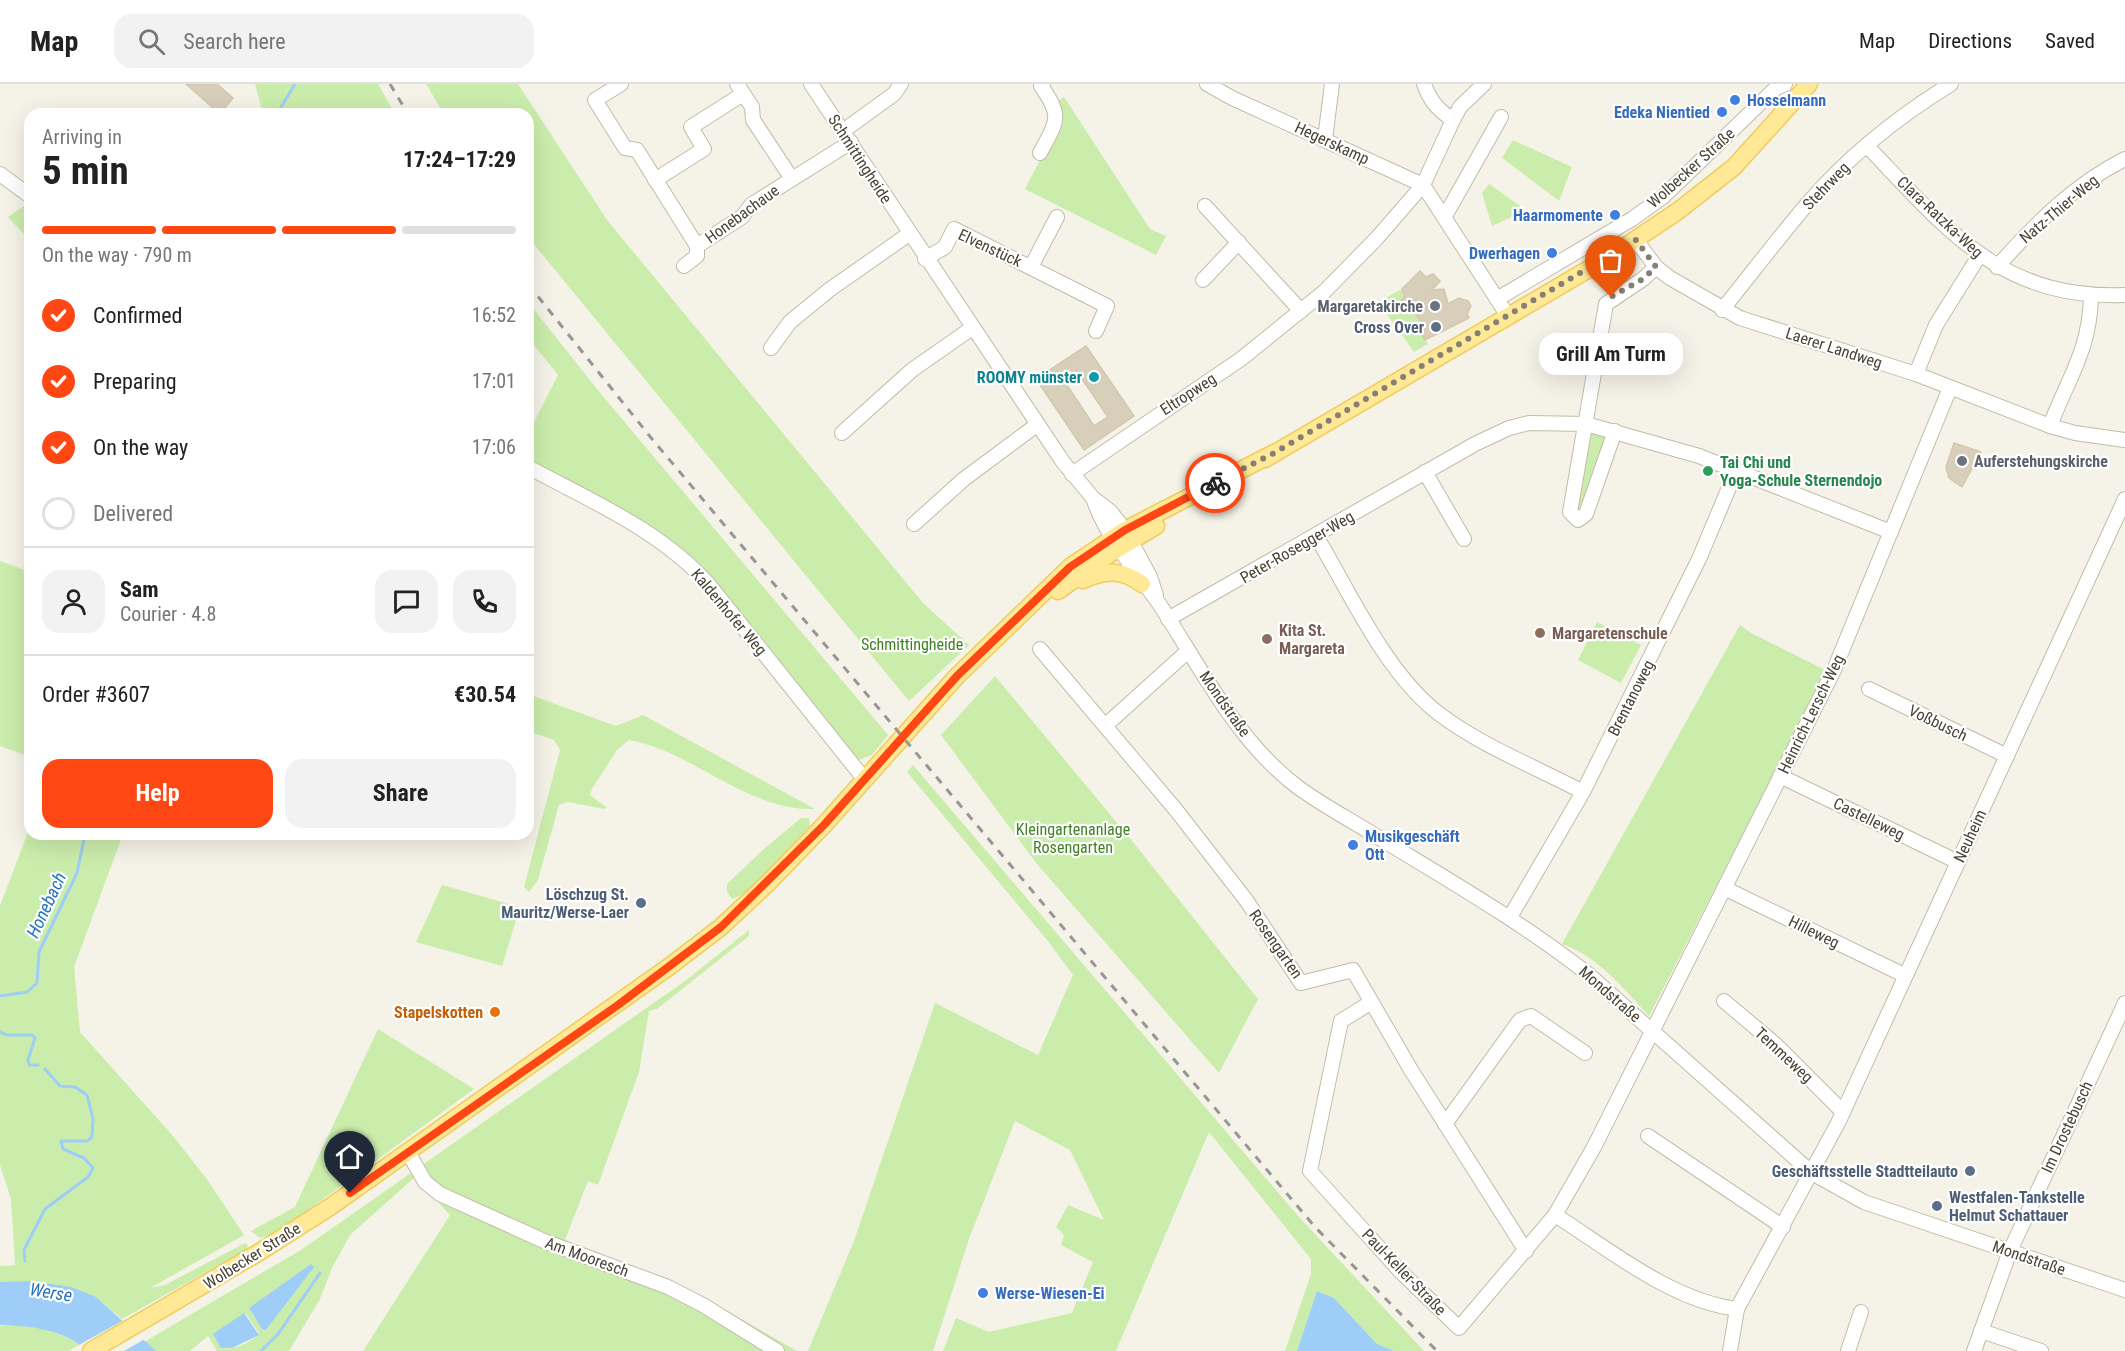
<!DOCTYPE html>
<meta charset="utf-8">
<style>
body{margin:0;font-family:"Roboto Condensed",sans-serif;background:#f2f2f2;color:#222;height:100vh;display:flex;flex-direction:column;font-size:22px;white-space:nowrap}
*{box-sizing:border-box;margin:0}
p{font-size:20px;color:#767676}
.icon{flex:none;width:33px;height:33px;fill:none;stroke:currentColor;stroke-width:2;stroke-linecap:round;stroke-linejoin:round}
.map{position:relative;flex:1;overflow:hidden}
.details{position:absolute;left:24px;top:24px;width:510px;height:732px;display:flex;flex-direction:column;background:#fff;border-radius:18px;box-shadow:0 6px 24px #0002}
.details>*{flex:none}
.pin{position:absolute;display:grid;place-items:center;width:51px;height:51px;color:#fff;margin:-62px -26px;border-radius:50% 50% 50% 0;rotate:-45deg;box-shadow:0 0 6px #0007}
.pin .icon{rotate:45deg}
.courier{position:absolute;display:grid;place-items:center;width:60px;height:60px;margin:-30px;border:4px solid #ff4714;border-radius:50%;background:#fff;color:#222;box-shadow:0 2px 8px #0007}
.bubble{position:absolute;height:42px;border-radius:18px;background:#fff;box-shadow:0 6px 24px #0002;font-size:20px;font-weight:700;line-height:42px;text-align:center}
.head em{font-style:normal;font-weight:700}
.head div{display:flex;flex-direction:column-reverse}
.head{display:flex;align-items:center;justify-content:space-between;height:102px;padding:0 18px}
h1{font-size:39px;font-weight:700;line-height:45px}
.bar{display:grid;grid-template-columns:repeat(4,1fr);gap:9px 6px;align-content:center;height:72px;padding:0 18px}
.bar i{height:8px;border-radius:4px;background:#e0e0e0}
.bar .active{background:#ff4714}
.bar p{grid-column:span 4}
.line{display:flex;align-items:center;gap:15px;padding:0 18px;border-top:2px solid #e0e0e0}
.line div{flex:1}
.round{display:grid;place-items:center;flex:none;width:63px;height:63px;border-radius:18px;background:#f2f2f2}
ol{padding:0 18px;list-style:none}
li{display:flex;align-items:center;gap:18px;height:66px}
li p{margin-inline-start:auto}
li .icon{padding:6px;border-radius:50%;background:#ff4714;color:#fff;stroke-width:4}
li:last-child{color:#767676}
li i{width:33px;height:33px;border:3px solid #e0e0e0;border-radius:50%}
.action{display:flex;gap:12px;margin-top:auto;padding:12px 18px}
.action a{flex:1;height:69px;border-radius:18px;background:#ff4714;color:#fff;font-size:24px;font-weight:700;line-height:69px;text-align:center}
.action a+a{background:#f2f2f2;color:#222}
header{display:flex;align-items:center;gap:36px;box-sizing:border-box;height:84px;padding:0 30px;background:#fff;border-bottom:2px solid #e0e0e0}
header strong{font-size:28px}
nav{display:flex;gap:33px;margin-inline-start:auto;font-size:21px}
.search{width:420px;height:54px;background:#f2f2f2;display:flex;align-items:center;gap:15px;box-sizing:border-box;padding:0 21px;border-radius:18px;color:#767676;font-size:22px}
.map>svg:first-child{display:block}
</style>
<header>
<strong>Map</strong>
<div class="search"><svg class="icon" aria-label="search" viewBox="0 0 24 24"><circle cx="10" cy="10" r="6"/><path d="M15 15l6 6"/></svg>Search here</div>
<nav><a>Map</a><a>Directions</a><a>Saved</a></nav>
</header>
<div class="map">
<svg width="2125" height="1267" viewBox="0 0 2125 1267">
<rect width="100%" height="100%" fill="#f5f2e7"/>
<!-- green -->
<g fill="#cbedac" fill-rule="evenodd">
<path d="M 255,0 L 378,0 L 395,30 L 263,30 Z"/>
<path d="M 426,0 L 518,0 L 607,136 L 923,519 L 969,561 L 909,617 L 528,153 L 528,30 L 444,30 Z"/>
<path d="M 1064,13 L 1150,145 L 1166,152 L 1156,171 L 1025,105 L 1056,45 L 1057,18 Z"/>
<path d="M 1513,56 L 1572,83 L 1559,117 L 1502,74 Z"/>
<path d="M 1489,100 L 1520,122 L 1520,129 L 1492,142 L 1482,109 Z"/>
<path d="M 28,119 L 30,120 L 30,157 L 8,133 Z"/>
<path d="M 1402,205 L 1405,212 L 1400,217 L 1400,225 L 1413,227 L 1425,240 L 1418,244 L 1428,260 L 1414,268 L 1378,218 Z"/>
<path d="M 528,218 L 601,310 L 888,651 L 872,671 L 859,676 L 848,666 L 709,496 L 528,375 L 528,350 L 558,291 L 528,254 Z"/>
<path d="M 1591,347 L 1606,351 L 1607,355 L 1584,427 L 1576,428 Z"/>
<path d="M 0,477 L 30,488 L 30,673 L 0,662 Z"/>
<path d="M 1597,538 L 1641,561 L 1621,599 L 1578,576 Z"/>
<path d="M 1740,541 L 1751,549 L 1827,587 L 1649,932 C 1624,905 1598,872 1562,860 Z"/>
<path d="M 995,592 L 1133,758 L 1258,915 L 1219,989 L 1037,780 L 941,651 Z"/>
<path d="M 528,610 L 616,642 L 643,631 L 815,725 C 747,727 694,668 629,656 L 617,666 L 592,705 L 590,711 L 606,723 L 604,725 L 568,718 L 559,721 L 538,796 L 529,808 L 524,803 L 560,666 L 554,656 L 528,647 Z"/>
<path d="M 913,681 L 1299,1133 L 1424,1267 L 1394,1267 L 1377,1260 L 1334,1214 L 1317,1207 L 1297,1267 L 1285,1267 L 1311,1190 L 1311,1175 L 1209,1048 L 1116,1267 L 943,1267 L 956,1234 L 989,1248 L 1072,1229 L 1093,1178 L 1061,1161 L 1064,1151 L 1056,1143 L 1068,1121 L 1104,1136 L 1070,1066 L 1015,1037 L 969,1155 L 933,1267 L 808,1267 L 854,1157 L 935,919 L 1038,971 L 1073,891 L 1048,857 L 907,688 Z"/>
<path d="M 801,734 L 809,734 L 810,742 L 744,810 L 732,815 L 727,808 L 727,800 L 765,764 Z"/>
<path d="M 30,743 L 30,750 L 123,750 L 74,883 L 80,948 L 173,1052 L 206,1094 L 244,1151 L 150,1204 L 165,1201 L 245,1159 L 248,1161 L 247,1165 L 122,1235 L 96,1213 L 0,1198 L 0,1182 L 15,1181 L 11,1115 L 0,1081 L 0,822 Z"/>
<path d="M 442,801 L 520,823 L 502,882 L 416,858 Z"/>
<path d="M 749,846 L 749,852 L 657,925 L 649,927 L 639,988 L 598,1101 L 588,1097 L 565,1156 L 696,1209 L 797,1267 L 363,1267 L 450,1131 L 415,1093 L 350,1151 L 332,1184 L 320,1215 L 289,1267 L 217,1267 L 208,1252 L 190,1267 L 156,1267 L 144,1258 L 301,1166 L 685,897 ZM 314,1181 L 266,1246 L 262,1245 L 249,1224 ZM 246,1230 L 259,1249 C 252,1258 233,1267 221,1264 L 214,1252 Z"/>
<path d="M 378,945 L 474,1005 L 278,1148 L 260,1154 L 251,1147 L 295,1123 Z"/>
<path d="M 16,1241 L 51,1246 L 80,1260 L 69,1267 L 0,1267 L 0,1242 Z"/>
</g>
<!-- water -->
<g fill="#9ecdf7">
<path d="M 311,1180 L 314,1183 L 266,1246 L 262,1245 L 249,1224 Z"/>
<path d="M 32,1197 L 71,1203 L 96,1213 L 156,1267 L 87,1267 C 64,1245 31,1242 0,1241 L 0,1198 Z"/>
<path d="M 1317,1207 L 1334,1214 L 1377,1260 L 1394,1267 L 1297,1267 Z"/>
<path d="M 244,1229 L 259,1251 L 232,1264 L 221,1264 L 213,1250 Z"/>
</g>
<!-- pier -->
<path fill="#f5f2e7" d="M 126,1235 L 145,1255 L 124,1267 L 83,1267 L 77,1262 Z"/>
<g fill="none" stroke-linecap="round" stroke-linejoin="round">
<!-- stream -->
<g stroke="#9ecdf7" stroke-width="3">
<path d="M 277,30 L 295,0"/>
<path d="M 0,912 L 27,908 L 37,899 L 39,868 L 77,789 L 85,750"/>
<path d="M 0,948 L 7,951 L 32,951 L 35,954 L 28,976 L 29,981 L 38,981"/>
<path d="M 25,1177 L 24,1166 L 45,1125 L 88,1093 L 93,1084 L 84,1074 L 63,1065 L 61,1057 L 87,1057 L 92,1053 L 93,1035 L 87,1011 L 75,1003 L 60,1002 L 45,985"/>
<path d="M 261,1267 L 278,1250 L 320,1189"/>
</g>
</g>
<!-- building -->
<g fill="#d8cfbb" stroke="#d3c7ae" stroke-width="1.5" fill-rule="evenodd">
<path d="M 186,0 L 217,0 L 233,14 L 220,30 Z"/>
<path d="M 1420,187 L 1426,193 L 1433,190 L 1440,197 L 1432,206 L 1444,205 L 1448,220 L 1459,214 L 1468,217 L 1471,222 L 1467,230 L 1469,234 L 1425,256 L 1418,244 L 1424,241 L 1413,227 L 1403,228 L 1398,221 L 1405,212 L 1402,205 Z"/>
<path d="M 1086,262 L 1134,332 L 1084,366 L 1036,295 ZM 1076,286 L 1108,333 L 1094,342 L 1063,295 Z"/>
<path d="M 1954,359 L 1981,368 L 1962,403 L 1949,394 L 1946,383 Z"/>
</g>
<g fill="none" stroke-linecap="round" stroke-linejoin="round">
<defs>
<g id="minor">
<path d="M 621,0 L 595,16 L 625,64 L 637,66 L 697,162 L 742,133 L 751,121 L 851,58"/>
<path d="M 737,0 L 752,23 L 753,36 L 792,95"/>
<path d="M 811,0 L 1063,378 L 1093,414 L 1110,427 L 1125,446 L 1150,493 L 1156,511"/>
<path d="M 1207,0 L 1232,14 L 1423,101 L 1508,232"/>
<path d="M 1424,0 C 1430,17 1438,26 1453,36"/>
<path d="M 843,47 L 894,10 L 901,0"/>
<path d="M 1325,55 L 1332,0"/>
<path d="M 1867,62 C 1946,144 2000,216 2125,211"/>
<path d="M 1040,69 C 1057,37 1063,33 1041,2 L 1043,0"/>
<path d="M 0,90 L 30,112"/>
<path d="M 655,96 L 704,65 L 691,43 L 743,10"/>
<path d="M 1205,122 L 1301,227"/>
<path d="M 1445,132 L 1501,33"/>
<path d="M 1636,156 L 1656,183 L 1670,194 L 1740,234 L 1916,290 L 2050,342 L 2075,349 L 2125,356"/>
<path d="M 925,175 L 945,163 L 954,145 L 1107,222 L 1096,247"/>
<path d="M 684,182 L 697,172 L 697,162"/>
<path d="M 1031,183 L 1057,133"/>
<path d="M 1997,183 C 2034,141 2075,100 2125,75"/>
<path d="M 1203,196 L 1239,158"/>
<path d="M 1497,215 L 1632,135 L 1664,112 L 1776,4 L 1785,0"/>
<path d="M 1722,226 C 1751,190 1779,153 1809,118 C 1849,72 1899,32 1951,0"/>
<path d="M 771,264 L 790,238 L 829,206 L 909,150"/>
<path d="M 1916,290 L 1936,241 L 1979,172"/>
<path d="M 2050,342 C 2068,294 2090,266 2091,212"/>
<path d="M 1615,347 L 1586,430 L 1578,436 L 1570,428 L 1606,220 L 1643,195 L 1656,183"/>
<path d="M 842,349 L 912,286 L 972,244"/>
<path d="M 528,383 C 591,417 662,447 710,502 L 865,696"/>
<path d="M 1425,388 L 1464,455"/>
<path d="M 1072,390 L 1241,275 L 1324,208 L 1377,154 L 1423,101 L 1453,36 L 1460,23 L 1484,0"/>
<path d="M 1093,414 C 1107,455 1136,486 1160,521 C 1201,584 1237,658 1299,704 C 1321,720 1345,733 1368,747 C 1443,793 1519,836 1588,890 L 1812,1089 L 1864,1118 L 2125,1206"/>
<path d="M 914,440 L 964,395 L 1038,340"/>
<path d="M 1316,452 C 1350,508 1385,588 1438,629 C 1481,662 1536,683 1583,708"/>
<path d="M 1168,535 L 1475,360 L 1509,344 L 1529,339 L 1586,340 L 1699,372 L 1891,448"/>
<path d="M 1040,565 L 1176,726 L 1246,816 L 1301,899 L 1353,886 L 1411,986 L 1526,1167"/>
<path d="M 1869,605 L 2007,672"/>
<path d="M 1106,641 L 1188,567"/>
<path d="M 1780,692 L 1958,778"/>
<path d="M 1724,804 L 1904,891"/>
<path d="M 1510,833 L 1583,708 L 1699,475 L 1736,387"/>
<path d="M 1724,917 L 1775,960 L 1843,1028"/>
<path d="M 1370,919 L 1341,937 L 1310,1087 L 1400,1187 L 1459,1244 L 1555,1131 L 1594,1063 L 1834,586 L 1950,304"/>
<path d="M 1445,1040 L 1520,936 L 1531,932 L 1585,969"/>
<path d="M 1648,1052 L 1783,1143"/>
<path d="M 408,1068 L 425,1098 L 440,1110 L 544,1157 L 668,1203 L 703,1221 L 777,1267"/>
<path d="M 1555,1131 C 1610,1166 1672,1217 1737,1225"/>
<path d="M 1981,1247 L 2041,1267"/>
<path d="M 1730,1267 L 1737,1225 L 1838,1039 L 2125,415"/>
<path d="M 1848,1267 L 1861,1228"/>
<path d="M 1974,1267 L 2010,1167 L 2125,919"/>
</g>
<g id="major">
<path d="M 1265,375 L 1611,172 L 1678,127 L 1734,83 L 1809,0"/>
<path d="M 1083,496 C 1105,486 1122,485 1142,500"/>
<path d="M 1058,507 L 1108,471 L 1156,442"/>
<path d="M 91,1267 L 261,1167 L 330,1123 L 670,882 L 721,843 L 768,799 L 824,741 L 957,592 L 1070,483 L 1125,446 L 1274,369"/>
</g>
</defs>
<!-- minor casing -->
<use href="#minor" stroke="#c2bba9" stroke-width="16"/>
<!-- major casing -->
<use href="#major" stroke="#efcd5b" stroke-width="19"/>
<!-- minor -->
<use href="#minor" stroke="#fff" stroke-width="14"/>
<!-- major -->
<use href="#major" stroke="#ffe896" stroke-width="16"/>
<!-- rail -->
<g stroke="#979797" stroke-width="3" stroke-dasharray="8 8" stroke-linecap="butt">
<path d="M 390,0 L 408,30"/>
<path d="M 528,200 L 652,355 L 1315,1143 L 1437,1267"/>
</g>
</g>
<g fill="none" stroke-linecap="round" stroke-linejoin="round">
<!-- done -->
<path stroke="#858073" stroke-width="6" stroke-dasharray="0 10.8" d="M 1215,399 L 1274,369 L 1636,156 L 1656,183 L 1643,195 L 1611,213"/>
<!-- route -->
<path stroke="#ff4714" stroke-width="8" d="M 350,1109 L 618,921 L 721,843 L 824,741 L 957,592 L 1070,483 L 1125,446 L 1215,399"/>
</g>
<!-- markers -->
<g fill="#3f7fe0" stroke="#fff" stroke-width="2">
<circle cx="1735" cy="16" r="6"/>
<circle cx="1722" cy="28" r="6"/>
<circle cx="1615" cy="131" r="6"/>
<circle cx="1552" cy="169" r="6"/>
<circle cx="1353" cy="761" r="6"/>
<circle cx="983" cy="1209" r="6"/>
</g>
<g fill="#6b7280" stroke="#fff" stroke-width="2">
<circle cx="1435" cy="222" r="6"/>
<circle cx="1962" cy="377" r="6"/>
</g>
<g fill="#5c6f8a" stroke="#fff" stroke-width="2">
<circle cx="1436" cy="243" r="6"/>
<circle cx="641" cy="819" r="6"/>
<circle cx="1970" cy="1087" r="6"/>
<circle cx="1937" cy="1122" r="6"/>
</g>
<circle fill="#0f9aa8" stroke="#fff" stroke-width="2" cx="1094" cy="293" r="6"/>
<circle fill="#2e9e5b" stroke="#fff" stroke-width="2" cx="1708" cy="387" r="6"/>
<g fill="#8d6e63" stroke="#fff" stroke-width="2">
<circle cx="1540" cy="549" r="6"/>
<circle cx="1267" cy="555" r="6"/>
</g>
<circle fill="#e8710a" stroke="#fff" stroke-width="2" cx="495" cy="928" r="6"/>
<g text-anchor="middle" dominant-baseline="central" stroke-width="4.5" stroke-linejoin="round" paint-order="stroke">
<!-- shop labels -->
<g font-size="16" font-weight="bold" fill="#366cbe" stroke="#fff" text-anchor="start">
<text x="1747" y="16">Hosselmann</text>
<text x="1710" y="28" text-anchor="end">Edeka Nientied</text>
<text x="1603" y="131" text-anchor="end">Haarmomente</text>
<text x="1540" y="169" text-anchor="end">Dwerhagen</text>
<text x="1365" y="752">Musikgeschäft<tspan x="1365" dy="18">Ott</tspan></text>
<text x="995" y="1209">Werse-Wiesen-Ei</text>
</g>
<!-- street labels -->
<g font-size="16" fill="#494335" stroke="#fff">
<text transform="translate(1332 59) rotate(25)">Hegerskamp</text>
<text transform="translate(860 75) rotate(57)">Schmittingheide</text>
<text transform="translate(1691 84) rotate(-42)">Wolbecker Straße</text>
<text transform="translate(1826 102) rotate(-46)">Stehrweg</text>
<text transform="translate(2059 125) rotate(-40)">Natz-Thier-Weg</text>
<text transform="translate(742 130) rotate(-36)">Honebachaue</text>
<text transform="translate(1940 133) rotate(43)">Clara-Ratzka-Weg</text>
<text transform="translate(990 164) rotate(25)">Elvenstück</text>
<text transform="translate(1834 264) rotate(18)">Laerer Landweg</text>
<text transform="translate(1188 310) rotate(-33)">Eltropweg</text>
<text transform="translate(1297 463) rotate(-30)">Peter-Rosegger-Weg</text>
<text transform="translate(729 528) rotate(50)">Kaldenhofer Weg</text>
<text transform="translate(1631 614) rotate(-63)">Brentanoweg</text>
<text transform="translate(1225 620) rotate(55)">Mondstraße</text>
<text transform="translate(1811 630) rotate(-64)">Heinrich-Lersch-Weg</text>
<text transform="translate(1938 639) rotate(26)">Voßbusch</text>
<text transform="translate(1869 735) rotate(26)">Castelleweg</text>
<text transform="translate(1970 752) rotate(-65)">Neuheim</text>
<text transform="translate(1814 848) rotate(26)">Hilleweg</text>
<text transform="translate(1276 860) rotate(55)">Rosengarten</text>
<text transform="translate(1610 910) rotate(41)">Mondstraße</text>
<text transform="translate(1784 971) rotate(43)">Temmeweg</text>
<text transform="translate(2067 1043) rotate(-65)">Im Drostebusch</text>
<text transform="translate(252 1172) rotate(-32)">Wolbecker Straße</text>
<text transform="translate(587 1173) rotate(20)">Am Mooresch</text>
<text transform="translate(2029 1174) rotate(19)">Mondstraße</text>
<text transform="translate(1404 1188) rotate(46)">Paul-Keller-Straße</text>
</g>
<!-- worship labels -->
<g font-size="16" font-weight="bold" fill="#5b616d" stroke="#fff" text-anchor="end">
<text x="1423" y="222">Margaretakirche</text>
<text x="1974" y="377" text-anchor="start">Auferstehungskirche</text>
</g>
<!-- service labels -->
<g font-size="16" font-weight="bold" fill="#4e5e75" stroke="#fff" text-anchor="end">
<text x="1424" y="243">Cross Over</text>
<text x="629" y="810">Löschzug St.<tspan x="629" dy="18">Mauritz/Werse-Laer</tspan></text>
<text x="1958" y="1087">Geschäftsstelle Stadtteilauto</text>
<text x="1949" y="1113" text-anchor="start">Westfalen-Tankstelle<tspan x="1949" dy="18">Helmut Schattauer</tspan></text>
</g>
<!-- culture labels -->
<g font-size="16" font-weight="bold" fill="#0d838f" stroke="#fff" text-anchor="end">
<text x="1082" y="293">ROOMY münster</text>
</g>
<!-- leisure labels -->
<g font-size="16" font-weight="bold" fill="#27864d" stroke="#fff" text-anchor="start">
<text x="1720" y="378">Tai Chi und<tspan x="1720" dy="18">Yoga-Schule Sternendojo</tspan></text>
</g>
<!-- education labels -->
<g font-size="16" font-weight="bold" fill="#785e54" stroke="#fff" text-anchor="start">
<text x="1279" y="546">Kita St.<tspan x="1279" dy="18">Margareta</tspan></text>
<text x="1552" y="549">Margaretenschule</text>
</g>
<!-- park labels -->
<g font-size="16" fill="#408122" stroke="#fff">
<text x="912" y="560">Schmittingheide</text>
<text x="1073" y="745">Kleingartenanlage<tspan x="1073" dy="18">Rosengarten</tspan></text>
</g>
<!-- food labels -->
<g font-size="16" font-weight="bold" fill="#c56008" stroke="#fff" text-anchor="end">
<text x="483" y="928">Stapelskotten</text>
</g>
<!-- water labels -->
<g font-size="18" font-style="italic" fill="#2373c0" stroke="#fff">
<text transform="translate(46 821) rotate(-65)">Honebach</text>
<text transform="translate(51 1208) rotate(9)">Werse</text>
</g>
</g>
</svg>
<div class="pin" style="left:1611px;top:213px;background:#ea580c"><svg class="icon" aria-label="bag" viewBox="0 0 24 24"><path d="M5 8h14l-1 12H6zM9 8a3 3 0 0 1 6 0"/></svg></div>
<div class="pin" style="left:350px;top:1109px;background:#1f2937"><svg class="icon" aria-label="home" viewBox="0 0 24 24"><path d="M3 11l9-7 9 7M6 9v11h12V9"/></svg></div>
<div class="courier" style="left:1215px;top:399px"><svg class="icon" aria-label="bike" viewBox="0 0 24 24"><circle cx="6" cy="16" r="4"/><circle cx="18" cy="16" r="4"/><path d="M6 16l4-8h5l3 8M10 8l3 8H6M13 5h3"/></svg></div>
<div class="bubble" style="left:1539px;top:249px;width:144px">Grill Am Turm</div>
<section class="details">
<div class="head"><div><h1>5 min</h1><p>Arriving in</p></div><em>17:24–17:29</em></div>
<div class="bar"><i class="active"></i><i class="active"></i><i class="active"></i><i></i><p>On the way · 790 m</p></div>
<ol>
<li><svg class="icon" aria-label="check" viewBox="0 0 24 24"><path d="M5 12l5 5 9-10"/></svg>Confirmed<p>16:52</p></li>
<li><svg class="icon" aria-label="check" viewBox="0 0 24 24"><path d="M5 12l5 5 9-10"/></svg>Preparing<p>17:01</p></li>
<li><svg class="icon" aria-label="check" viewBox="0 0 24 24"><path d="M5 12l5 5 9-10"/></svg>On the way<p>17:06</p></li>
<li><i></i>Delivered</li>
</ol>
<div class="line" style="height:108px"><a class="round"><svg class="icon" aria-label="person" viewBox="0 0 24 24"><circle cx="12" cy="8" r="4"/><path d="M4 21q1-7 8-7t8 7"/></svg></a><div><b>Sam</b><p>Courier · 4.8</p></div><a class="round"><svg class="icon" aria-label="chat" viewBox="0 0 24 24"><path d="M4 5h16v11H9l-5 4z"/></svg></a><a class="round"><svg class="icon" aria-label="phone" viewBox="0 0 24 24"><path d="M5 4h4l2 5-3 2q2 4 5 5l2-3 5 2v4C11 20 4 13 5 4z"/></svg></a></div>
<div class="line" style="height:78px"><div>Order #3607</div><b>€30.54</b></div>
<div class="action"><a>Help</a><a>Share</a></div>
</section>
</div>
